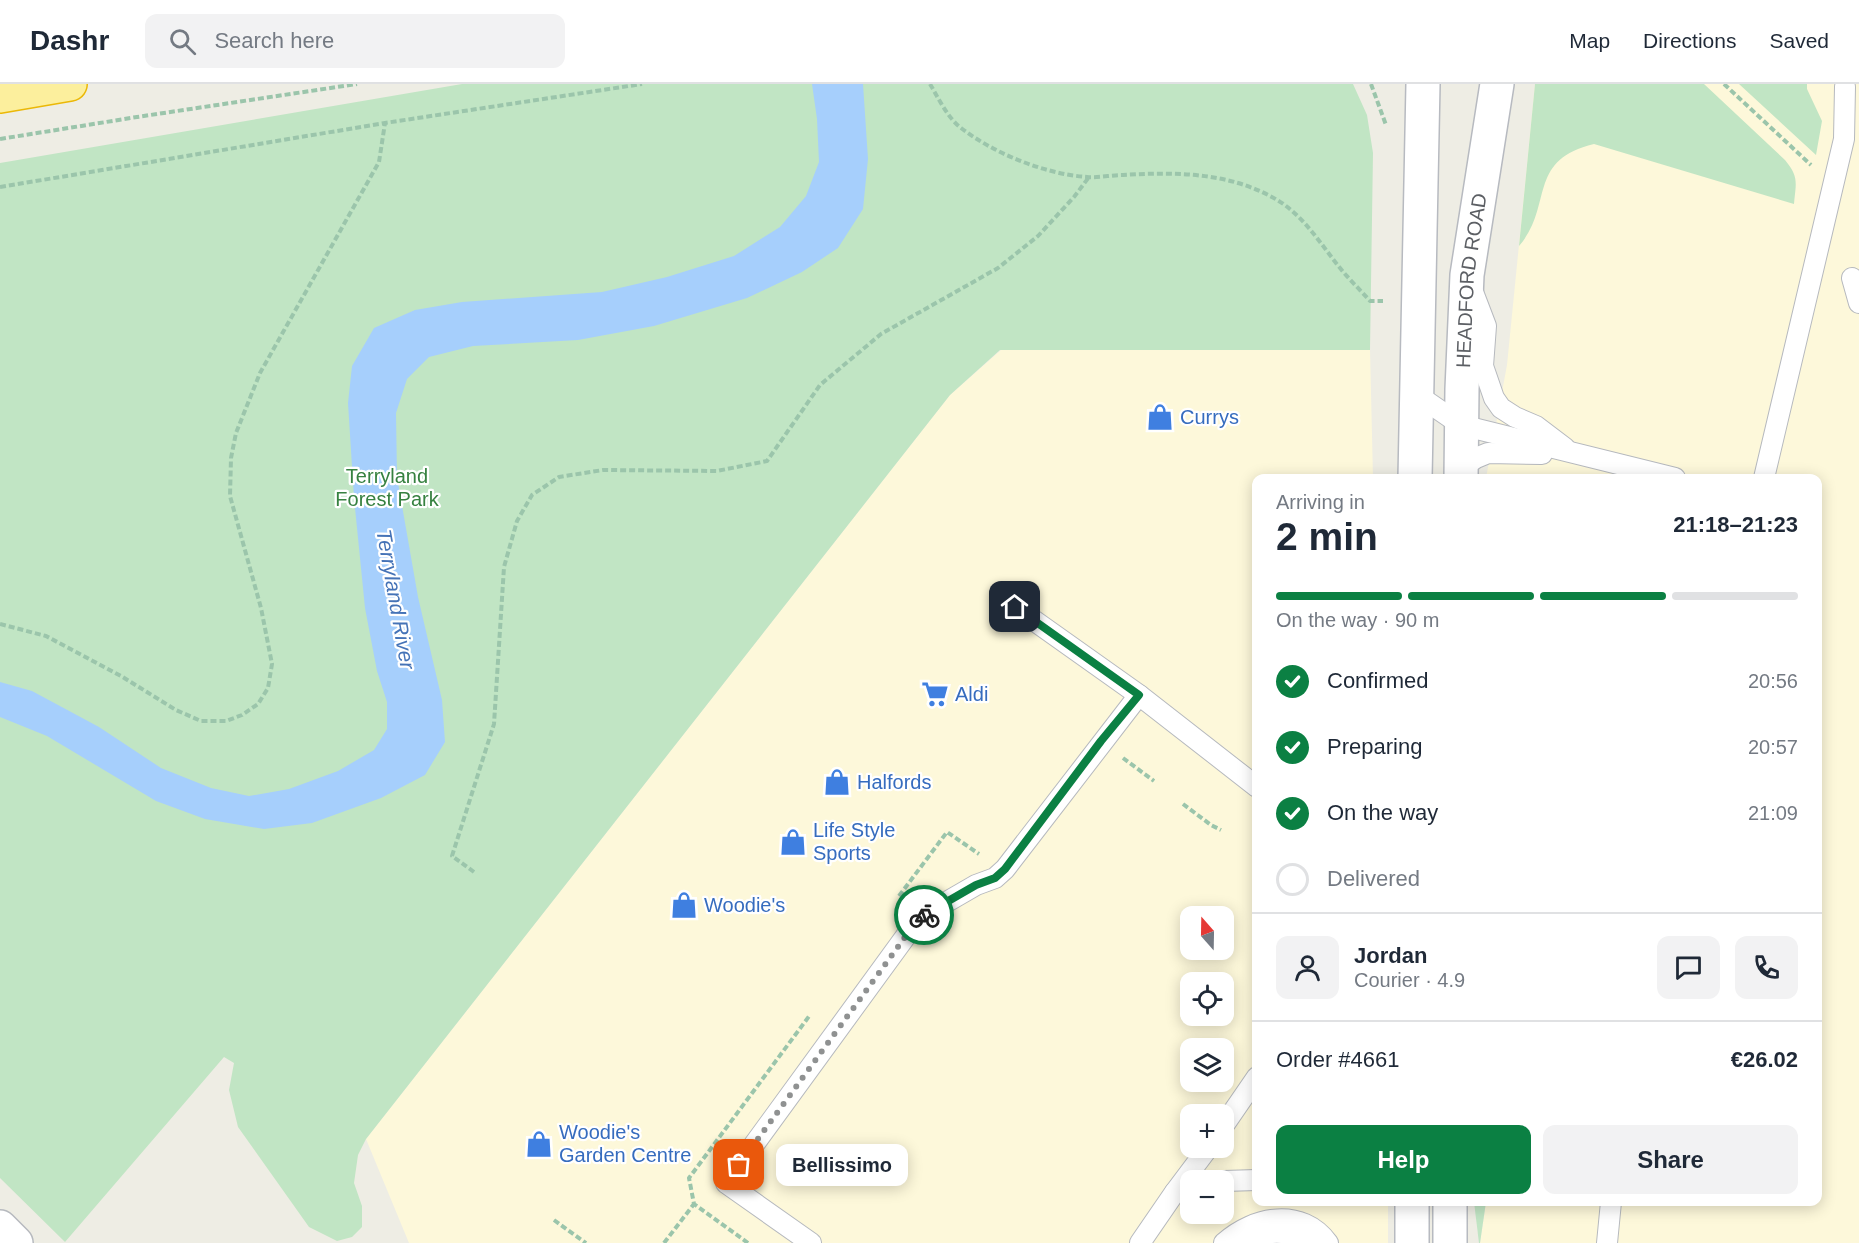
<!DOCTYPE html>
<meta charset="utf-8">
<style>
body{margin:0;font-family:Helvetica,sans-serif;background:#f2f2f3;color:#1f2937;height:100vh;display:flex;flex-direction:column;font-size:22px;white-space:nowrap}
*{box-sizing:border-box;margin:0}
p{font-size:20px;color:#747a83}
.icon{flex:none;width:33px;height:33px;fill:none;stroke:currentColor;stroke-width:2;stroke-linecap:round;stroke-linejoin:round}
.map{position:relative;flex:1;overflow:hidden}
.details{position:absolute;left:1252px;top:390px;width:570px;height:732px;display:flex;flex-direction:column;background:#fff;border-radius:12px;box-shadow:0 3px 15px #0003}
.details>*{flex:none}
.needle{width:39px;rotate:340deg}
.buttons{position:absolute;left:1180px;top:822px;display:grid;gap:12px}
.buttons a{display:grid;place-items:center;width:54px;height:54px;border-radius:12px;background:#fff;box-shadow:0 3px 15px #0003;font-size:30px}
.pin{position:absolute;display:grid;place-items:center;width:51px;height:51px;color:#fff;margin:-26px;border-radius:12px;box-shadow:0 3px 9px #0006}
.courier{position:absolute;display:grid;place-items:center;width:60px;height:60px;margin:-30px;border:4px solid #0b8043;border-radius:50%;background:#fff;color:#222;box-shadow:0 2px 8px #0007}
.bubble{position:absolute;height:42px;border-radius:12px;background:#fff;box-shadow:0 3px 15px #0003;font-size:20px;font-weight:600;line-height:42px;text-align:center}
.head em{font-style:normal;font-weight:600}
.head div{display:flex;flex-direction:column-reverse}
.head{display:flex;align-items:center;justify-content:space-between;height:102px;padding:0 24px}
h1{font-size:39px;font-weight:600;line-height:45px}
.bar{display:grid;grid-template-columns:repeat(4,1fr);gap:9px 6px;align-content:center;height:72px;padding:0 24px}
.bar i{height:8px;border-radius:4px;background:#e0e1e3}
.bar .current{background:#0b8043}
.bar p{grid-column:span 4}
.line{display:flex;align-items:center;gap:15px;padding:0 24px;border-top:2px solid #e0e1e3}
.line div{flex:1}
.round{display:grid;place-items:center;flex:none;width:63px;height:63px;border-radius:12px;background:#f2f2f3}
ol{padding:0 24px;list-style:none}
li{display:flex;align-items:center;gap:18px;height:66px}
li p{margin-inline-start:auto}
li .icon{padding:6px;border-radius:50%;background:#0b8043;color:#fff;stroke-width:4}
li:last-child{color:#747a83}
li i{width:33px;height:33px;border:3px solid #e0e1e3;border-radius:50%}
.cta{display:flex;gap:12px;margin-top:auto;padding:12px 24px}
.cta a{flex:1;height:69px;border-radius:12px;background:#0b8043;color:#fff;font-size:24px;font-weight:600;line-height:69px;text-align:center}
.cta a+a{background:#f2f2f3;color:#1f2937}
header{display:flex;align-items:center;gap:36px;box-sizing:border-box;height:84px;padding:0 30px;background:#fff;border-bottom:2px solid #e0e1e3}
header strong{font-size:28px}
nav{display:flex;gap:33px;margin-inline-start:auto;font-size:21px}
.search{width:420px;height:54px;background:#f2f2f3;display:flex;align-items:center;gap:15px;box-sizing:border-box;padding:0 21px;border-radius:12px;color:#747a83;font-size:22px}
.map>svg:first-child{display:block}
</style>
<header>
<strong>Dashr</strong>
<div class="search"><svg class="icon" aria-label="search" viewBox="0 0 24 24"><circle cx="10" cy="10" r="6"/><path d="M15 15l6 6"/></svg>Search here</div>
<nav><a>Map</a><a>Directions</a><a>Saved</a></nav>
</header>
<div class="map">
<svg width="1859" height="1159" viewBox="0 0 1859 1159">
<rect width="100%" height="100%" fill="#eeede4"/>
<!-- commercial -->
<g fill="#fdf8da" fill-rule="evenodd">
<path d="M 1535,0 L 1859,0 L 1859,1159 L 1480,1159 L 1486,1118 L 1818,1118 L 1818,394 L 1486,394 L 1507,281 Z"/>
<path d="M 1001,266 L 1370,266 L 1373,394 L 1257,394 L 1257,1118 L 1388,1118 L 1388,1159 L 409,1159 L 366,1055 L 950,311 ZM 1191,832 L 1224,832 L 1224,866 L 1191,866 ZM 1191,898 L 1224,898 L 1224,932 L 1191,932 ZM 1191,964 L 1224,964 L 1224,998 L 1191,998 ZM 1191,1030 L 1224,1030 L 1224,1064 L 1191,1064 ZM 1191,1096 L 1224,1096 L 1224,1130 L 1191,1130 Z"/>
</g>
<!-- green -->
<g fill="#c1e5c4">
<path d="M 462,0 L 1353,0 L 1367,31 L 1373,69 L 1370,266 L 1000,266 L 950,311 L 366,1055 L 358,1071 L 354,1099 L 362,1122 L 362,1143 L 352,1153 L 337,1157 L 309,1143 L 238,1043 L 229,1006 L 234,979 L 224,973 L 65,1158 L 0,1094 L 0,79 Z"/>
<path d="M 1535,0 L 1704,0 L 1785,76 C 1799,93 1796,98 1794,120 L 1594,60 C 1526,76 1554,122 1519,162 Z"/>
<path d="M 1739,0 L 1807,0 L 1807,5 L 1822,37 L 1816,71 Z"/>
<path d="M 1474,1118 L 1486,1118 L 1480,1159 L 1479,1159 Z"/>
</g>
<!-- water -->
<path fill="#a6cffc" d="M 812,0 L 863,0 L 868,75 L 863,125 L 838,164 L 802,188 L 747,214 L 654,242 L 578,256 L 473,262 L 429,273 L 407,295 L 396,329 L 397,393 L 418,513 L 442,616 L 445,658 L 425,691 L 381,714 L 312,739 L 264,745 L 205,735 L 156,717 L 47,652 L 0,633 L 0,598 L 32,607 L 99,643 L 161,684 L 211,704 L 249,712 L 289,705 L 338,687 L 374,666 L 387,645 L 387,618 L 377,587 L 365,524 L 354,414 L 348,319 L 352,282 L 374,244 L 415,226 L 462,218 L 602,208 L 667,193 L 734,172 L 780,143 L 806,112 L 819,78 L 817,35 Z"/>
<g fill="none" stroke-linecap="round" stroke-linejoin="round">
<defs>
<g id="service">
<path d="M 1852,194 L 1859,219"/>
<path d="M 1473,208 L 1486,242 L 1483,282 L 1494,314 L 1501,324 L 1515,333 L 1536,342 L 1565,364"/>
<path d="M 1416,310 L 1461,341 L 1675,394"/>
<path d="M 1461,384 L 1476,374 L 1488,369 L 1542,370"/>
<path d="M 1764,394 L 1844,55 L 1845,3"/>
<path d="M 1015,523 L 1139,611"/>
<path d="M 1224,1041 L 1257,993"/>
<path d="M 1224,1097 L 1257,1096"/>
<path d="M 1175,1108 L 1208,1064"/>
<path d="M 811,1159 L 726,1099 L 919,834 L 976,801 L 995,794 L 1005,785 L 1139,611 L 1257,703"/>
<path d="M 1140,1159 L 1175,1108 L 1191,1103"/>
<path d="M 1224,1159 C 1254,1132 1302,1123 1328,1159"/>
<path d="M 1250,1159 C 1253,1157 1255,1154 1258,1153 C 1270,1146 1300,1148 1309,1159"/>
<path d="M 1607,1159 L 1611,1118"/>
</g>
<path id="tertiary" d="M 0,1143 L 16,1159"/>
<g id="secondary">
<path d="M 1415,394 L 1423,0"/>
<path id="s1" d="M 1461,394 L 1462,305 L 1467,191 L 1497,0"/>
<path d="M 1412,1159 L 1412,1118"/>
<path d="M 1450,1159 L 1450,1118"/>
</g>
<path id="trunk" d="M 0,12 L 70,0"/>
</defs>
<!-- service casing -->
<use href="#service" stroke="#b6b9be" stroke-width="22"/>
<!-- tertiary casing -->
<use href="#tertiary" stroke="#b6b9be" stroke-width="36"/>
<!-- secondary casing -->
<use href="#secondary" stroke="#b7bac0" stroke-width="36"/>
<!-- trunk casing -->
<use href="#trunk" stroke="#ebb807" stroke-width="36"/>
<!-- path -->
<g stroke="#9bc5ab" stroke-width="4" stroke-dasharray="6 3" stroke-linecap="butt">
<path d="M 930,0 C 939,15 947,33 961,44 C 995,70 1045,90 1087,93 C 1099,94 1111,91 1123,91 C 1173,88 1225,88 1270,112 C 1304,129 1321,162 1345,190 C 1353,199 1362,208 1370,217 L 1383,217"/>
<path d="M 1371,0 L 1386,41"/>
<path d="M 1724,0 L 1811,81"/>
<path d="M 0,55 L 137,33 L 357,0"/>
<path d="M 0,103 L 385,39 L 642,0"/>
<path d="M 0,540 L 46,552 L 121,592 L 176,626 L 201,637 L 226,637 L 242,631 L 258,620 L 268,604 L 272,580 L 261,524 L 230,412 L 231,374 L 236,349 L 260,289 L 379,78 L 385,39"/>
<path d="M 1123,674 L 1154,697"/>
<path d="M 1183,720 L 1211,741 L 1221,746"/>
<path d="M 474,788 L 452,772 L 494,640 L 504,483 L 517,437 L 532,411 L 559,393 L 603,386 L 717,387 L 767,377 L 820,301 L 881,250 L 998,184 L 1038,152 L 1074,113 L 1089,93"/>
<path d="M 899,812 L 947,748 L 979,770"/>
<path d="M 554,1136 L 586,1159"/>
<path d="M 664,1159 L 694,1120"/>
<path d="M 748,1159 L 694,1120 L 689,1094 L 810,931"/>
</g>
<!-- service -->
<use href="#service" stroke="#fff" stroke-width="20"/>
<!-- tertiary -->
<use href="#tertiary" stroke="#fff" stroke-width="33"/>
<!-- secondary -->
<use href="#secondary" stroke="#fff" stroke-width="33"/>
<!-- trunk -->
<use href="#trunk" stroke="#fcef9d" stroke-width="33"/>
</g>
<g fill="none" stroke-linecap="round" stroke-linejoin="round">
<!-- done -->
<path stroke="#8f9191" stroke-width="6" stroke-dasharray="0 10.8" d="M 739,1081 L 919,834 L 924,831"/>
<!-- route -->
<path stroke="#0b8043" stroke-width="8" d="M 924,831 L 976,801 L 995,794 L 1005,785 L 1101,657 L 1139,611 L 1015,523"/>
</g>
<!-- icons -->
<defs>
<symbol id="shop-bare" viewBox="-9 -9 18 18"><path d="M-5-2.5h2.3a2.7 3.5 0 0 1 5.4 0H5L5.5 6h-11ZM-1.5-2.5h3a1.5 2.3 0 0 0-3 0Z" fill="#3f7fe0" stroke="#fff" stroke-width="2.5" paint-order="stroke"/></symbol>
<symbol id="supermarket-bare" viewBox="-9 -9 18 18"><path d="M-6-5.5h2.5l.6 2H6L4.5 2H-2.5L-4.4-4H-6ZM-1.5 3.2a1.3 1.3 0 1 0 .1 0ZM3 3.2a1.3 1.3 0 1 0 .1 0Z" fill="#3f7fe0" stroke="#fff" stroke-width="2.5" paint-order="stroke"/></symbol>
</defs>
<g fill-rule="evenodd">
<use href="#shop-bare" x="1141" y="314" width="38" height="38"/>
<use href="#supermarket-bare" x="916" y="591" width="38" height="38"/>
<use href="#shop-bare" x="818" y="679" width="38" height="38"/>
<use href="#shop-bare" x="774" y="739" width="38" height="38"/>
<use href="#shop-bare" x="665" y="802" width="38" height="38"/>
<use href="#shop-bare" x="520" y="1041" width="38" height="38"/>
</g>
<g text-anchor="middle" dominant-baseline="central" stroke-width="4.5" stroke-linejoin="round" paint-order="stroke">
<!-- street labels -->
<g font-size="20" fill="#5c5f64" stroke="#fff">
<text stroke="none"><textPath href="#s1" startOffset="198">HEADFORD ROAD</textPath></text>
</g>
<!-- shop labels -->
<g font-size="20" fill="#366cbe" stroke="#fff" text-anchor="start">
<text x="1180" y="333">Currys</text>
<text x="955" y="610">Aldi</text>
<text x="857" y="698">Halfords</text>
<text x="813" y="746">Life Style<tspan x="813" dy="23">Sports</tspan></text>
<text x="704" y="821">Woodie's</text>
<text x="559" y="1048">Woodie's<tspan x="559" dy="23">Garden Centre</tspan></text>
</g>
<!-- park labels -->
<g font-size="20" fill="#368140" stroke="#fff">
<text x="387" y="392">Terryland<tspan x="387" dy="23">Forest Park</tspan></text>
</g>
<!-- water labels -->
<g font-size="21" font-style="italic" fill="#4573b7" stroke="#fff">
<text transform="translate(396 515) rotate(80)">Terryland River</text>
</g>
</g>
</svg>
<div class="buttons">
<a><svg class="needle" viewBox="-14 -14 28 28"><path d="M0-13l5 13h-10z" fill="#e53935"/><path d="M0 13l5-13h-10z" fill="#747a83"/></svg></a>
<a><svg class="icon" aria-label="locate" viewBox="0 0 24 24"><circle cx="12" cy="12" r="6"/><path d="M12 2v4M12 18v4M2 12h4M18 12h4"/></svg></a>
<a><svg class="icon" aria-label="layers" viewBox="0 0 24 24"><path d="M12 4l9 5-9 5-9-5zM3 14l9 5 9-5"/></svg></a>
<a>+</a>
<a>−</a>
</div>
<div class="pin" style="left:739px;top:1081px;background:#ea580c"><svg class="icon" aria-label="bag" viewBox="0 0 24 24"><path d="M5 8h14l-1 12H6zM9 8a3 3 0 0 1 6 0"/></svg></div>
<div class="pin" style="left:1015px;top:523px;background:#1f2937"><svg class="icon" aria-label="home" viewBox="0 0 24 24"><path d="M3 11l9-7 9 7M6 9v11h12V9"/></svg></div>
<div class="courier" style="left:924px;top:831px"><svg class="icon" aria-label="bike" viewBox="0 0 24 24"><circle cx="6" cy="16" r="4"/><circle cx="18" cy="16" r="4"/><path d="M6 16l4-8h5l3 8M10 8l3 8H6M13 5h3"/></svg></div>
<div class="bubble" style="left:776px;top:1060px;width:132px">Bellissimo</div>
<section class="details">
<div class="head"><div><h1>2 min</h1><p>Arriving in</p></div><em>21:18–21:23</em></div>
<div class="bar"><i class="current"></i><i class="current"></i><i class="current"></i><i></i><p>On the way · 90 m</p></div>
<ol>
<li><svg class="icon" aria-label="check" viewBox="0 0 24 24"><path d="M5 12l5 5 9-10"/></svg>Confirmed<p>20:56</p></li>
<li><svg class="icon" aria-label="check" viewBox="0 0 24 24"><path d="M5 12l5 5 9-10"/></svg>Preparing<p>20:57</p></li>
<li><svg class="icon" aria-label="check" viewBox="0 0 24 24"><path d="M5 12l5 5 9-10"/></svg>On the way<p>21:09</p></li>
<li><i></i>Delivered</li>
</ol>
<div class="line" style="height:108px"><a class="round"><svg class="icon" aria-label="person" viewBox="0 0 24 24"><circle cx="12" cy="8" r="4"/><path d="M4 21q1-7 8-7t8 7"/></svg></a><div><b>Jordan</b><p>Courier · 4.9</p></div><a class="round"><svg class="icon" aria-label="chat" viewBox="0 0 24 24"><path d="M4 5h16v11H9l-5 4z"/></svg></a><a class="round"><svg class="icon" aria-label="phone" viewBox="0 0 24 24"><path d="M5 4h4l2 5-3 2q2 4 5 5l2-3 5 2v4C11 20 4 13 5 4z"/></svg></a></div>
<div class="line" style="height:78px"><div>Order #4661</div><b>€26.02</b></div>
<div class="cta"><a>Help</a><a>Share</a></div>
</section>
</div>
